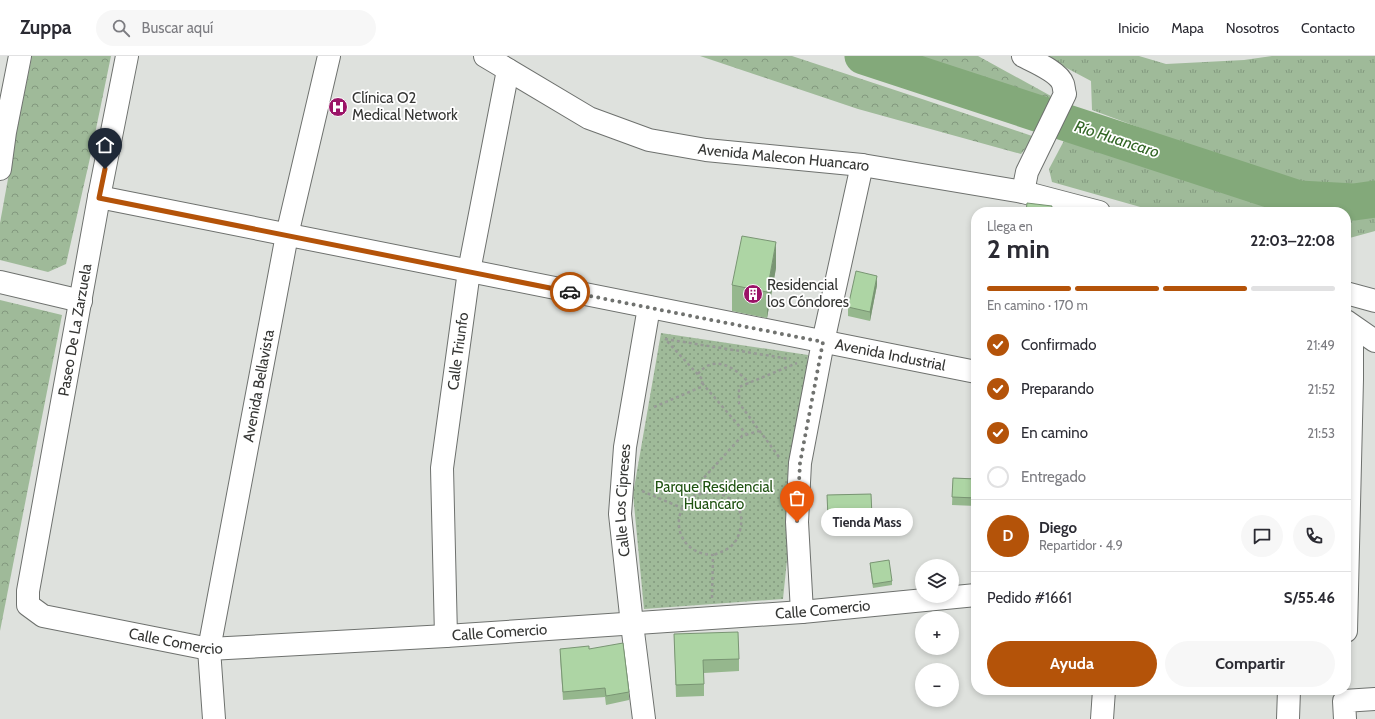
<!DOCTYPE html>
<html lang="es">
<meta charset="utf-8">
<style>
body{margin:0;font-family:Cabin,sans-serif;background:#f7f7f7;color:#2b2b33;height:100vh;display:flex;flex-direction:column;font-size:15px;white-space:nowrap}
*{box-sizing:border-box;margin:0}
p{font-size:13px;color:#7c7c81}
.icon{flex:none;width:22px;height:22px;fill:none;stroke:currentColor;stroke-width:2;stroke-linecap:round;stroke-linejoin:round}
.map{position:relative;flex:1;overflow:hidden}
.side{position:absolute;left:971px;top:151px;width:380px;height:488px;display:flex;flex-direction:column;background:#fff;border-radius:16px;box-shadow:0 2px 6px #0003}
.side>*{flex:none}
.fabs{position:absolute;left:915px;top:503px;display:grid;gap:8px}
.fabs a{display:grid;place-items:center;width:44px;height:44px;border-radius:50%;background:#fff;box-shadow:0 2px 6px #0003;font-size:20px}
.pin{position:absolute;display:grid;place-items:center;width:34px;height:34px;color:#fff;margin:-41px -17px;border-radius:50% 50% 50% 0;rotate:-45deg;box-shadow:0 0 4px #0007}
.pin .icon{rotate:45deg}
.courier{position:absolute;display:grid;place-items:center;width:40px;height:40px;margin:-20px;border:3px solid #b45309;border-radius:50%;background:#fff;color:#222;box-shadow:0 1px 5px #0007}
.bubble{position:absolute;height:28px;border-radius:14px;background:#fff;box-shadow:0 2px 6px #0003;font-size:13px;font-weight:700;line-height:28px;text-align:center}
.head em{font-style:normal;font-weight:700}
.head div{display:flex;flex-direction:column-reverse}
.head{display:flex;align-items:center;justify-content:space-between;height:68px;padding:0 16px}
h1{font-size:26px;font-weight:700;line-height:30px}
.bar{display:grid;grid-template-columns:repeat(4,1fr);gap:6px 4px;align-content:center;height:48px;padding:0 16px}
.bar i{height:5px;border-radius:3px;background:#e1e1e2}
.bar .current{background:#b45309}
.bar p{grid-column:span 4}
.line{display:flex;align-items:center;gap:10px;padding:0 16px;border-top:1px solid #e1e1e2}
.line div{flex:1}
.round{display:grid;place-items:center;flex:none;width:42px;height:42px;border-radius:21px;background:#f7f7f7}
ol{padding:0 16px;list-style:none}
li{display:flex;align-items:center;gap:12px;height:44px}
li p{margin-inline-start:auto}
li .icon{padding:4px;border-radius:50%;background:#b45309;color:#fff;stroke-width:4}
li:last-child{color:#7c7c81}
li i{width:22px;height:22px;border:2px solid #e1e1e2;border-radius:50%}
.action{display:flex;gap:8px;margin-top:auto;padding:8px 16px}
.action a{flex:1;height:46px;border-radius:24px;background:#b45309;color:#fff;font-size:16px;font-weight:700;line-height:46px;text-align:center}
.action a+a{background:#f7f7f7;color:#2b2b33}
header{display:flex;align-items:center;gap:24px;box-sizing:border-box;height:56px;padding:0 20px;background:#fff;border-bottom:1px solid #e1e1e2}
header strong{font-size:19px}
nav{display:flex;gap:22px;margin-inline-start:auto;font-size:14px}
.search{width:280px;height:36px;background:#f7f7f7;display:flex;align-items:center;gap:10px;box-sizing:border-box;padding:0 14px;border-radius:22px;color:#7c7c81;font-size:15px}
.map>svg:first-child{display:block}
</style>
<header>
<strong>Zuppa</strong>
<div class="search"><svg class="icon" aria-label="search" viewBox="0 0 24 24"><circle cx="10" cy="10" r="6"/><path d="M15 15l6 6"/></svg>Buscar aquí</div>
<nav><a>Inicio</a><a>Mapa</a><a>Nosotros</a><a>Contacto</a></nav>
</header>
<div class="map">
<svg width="1375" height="663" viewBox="0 0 1375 663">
<defs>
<pattern id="grass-tufts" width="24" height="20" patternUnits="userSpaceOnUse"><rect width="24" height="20" fill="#9fba99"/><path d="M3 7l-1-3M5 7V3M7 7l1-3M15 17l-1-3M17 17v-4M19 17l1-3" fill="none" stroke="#82987e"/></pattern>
<pattern id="forest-crowns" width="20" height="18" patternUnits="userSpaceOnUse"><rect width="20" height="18" fill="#9fba99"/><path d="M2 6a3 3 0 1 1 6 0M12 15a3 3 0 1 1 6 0" fill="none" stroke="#82987e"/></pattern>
<pattern id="park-dots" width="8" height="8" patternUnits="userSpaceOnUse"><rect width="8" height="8" fill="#9fba99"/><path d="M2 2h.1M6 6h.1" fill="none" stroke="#82987e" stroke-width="1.8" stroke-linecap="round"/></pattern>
</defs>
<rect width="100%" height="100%" fill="#dee1dd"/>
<!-- grass -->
<g fill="url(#grass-tufts)">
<path d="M 1044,0 L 1139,0 L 1166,8 L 1244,4 L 1272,0 L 1375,0 L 1375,129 L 1359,132 L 1302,132 L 1092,54 L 1091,25 Z"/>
<path d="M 1067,79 L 1228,130 L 1306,156 L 1158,156 L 1052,126 L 1049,113 Z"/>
<path d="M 1375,152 L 1375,175 L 1346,183 L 1346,156 L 1337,156 Z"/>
</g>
<!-- forest -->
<g fill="url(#forest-crowns)">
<path d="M 32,0 L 111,0 L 90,102 L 66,208 L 48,216 L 0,204 L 0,167 L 17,73 Z"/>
<path d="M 700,0 L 792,0 L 925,44 L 1035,81 L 1021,98 L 858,53 Z"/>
<path d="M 892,0 L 978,0 L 1060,45 L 1056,55 Z"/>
<path d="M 0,244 L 62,259 L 0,575 Z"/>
</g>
<!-- park -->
<path fill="url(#park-dots)" d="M 661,277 L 808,299 L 783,543 L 644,553 L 633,438 Z"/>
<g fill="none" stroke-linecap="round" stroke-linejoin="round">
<!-- river -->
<path stroke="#83a97a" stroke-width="37" d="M 863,0 L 1299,143 L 1354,146 L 1375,143"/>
<defs>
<g id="minor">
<path id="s1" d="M 127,0 L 99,141 L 28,535 L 28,549 L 43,560 L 209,593 L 446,580 L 802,556 L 976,539"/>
<path id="s2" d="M 485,0 L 589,62 L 649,84 L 706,94 L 862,109 L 1023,136 L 1099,156"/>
<path d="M 0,113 L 5,76 L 20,0"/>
<path d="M 1023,136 L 1027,116 L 1065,38 C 1064,35 1064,31 1063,28 C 1059,16 1035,6 1023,0"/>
<path id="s3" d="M 99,141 L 976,316"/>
<path d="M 0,226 L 81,245"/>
<path d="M 1346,237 L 1375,245"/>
<path d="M 1346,265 L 1375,285"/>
<path d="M 802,556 L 797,466 L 800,407 L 823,286 L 862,109"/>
<path d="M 1346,575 L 1352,323 L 1352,270"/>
<path id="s4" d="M 446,580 L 442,412 L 469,215 L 508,14"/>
<path id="s5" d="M 214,663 L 209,593 L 287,179 L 329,0"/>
<path id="s6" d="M 644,663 L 632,568 L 620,458 L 625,391 L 649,251"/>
<path d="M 1102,663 L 1104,634"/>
<path d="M 1288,663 L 1289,634"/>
<path d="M 1345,663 L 1344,645 L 1375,643"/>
</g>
</defs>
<!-- minor casing -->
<use href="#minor" stroke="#6e716e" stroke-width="24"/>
<!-- path -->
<g stroke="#979a96" stroke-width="2.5" stroke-dasharray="3 3" stroke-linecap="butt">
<path d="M 665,283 L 790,303"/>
<path d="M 698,318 C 714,297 736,312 749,327"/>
<path d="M 702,327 L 747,379"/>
<path d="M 654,351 L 701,331 L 703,324 L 665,283"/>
<path d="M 779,401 L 739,347 L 739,331 L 797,307"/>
<path d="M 642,435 L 682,452"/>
<path d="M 699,438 L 700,426 L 742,380 L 759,375"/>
<path d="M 712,542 L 713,499 C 665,497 670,433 713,437 C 720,437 727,440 732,445 C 734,447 737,450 738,452 C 745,463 740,484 730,491 C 725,495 719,497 713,499"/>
</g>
<!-- minor -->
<use href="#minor" stroke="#fff" stroke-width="22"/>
</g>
<!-- wall -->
<g fill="#95b78d">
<path d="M 776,212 L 767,262 L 732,255 L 732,229 Z"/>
<path d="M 877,229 L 870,265 L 848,260 L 848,251 Z"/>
<path d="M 953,422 L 976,423 L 976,450 L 952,449 Z"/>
<path d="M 871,438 L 872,468 L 828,469 L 827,439 Z"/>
<path d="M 870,507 L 892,525 L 892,529 L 873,532 L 870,511 Z"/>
<path d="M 674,578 L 739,603 L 739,615 L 704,617 L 704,640 L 676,641 Z"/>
<path d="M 560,593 L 589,593 L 629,636 L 629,644 L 606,649 L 605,641 L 563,644 L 560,601 Z"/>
<path d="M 982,634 L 1008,634 L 982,636 Z"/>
</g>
<!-- shaded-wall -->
<g fill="#799573">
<path d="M 776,186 L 776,212 L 767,262 L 767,236 Z"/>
<path d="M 877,220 L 877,229 L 870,265 L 870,256 Z"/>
</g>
<!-- building -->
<g fill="#add5a4" stroke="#799573">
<path d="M 1027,147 L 1052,150 L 1051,156 L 1026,156 Z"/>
<path d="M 742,180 L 776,186 L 767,236 L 732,229 Z"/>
<path d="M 856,215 L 877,220 L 870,256 L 848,251 Z"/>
<path d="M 953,422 L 976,423 L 976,442 L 952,441 Z"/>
<path d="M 871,438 L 872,460 L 828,461 L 827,439 Z"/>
<path d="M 889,504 L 892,525 L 873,528 L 870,507 Z"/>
<path d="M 738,576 L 739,603 L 703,604 L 704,628 L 676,629 L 674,578 Z"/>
<path d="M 623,587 L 629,636 L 606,640 L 605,632 L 563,636 L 560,593 L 589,590 L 589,593 Z"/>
</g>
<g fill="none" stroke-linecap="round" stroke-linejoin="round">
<!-- done -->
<path stroke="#70726f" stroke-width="4" stroke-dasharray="0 7.2" d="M 570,236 L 823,286 L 800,407 L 797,466"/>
<!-- route -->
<path stroke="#b45309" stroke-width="5" d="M 105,113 L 99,142 L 570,236"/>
</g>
<!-- icons -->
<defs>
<symbol id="hospital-disc" viewBox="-11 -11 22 22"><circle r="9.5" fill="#9b1467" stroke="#fff"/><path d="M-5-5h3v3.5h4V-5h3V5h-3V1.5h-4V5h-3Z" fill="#fff"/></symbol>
<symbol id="building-disc" viewBox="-11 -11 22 22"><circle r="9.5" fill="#9b1467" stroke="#fff"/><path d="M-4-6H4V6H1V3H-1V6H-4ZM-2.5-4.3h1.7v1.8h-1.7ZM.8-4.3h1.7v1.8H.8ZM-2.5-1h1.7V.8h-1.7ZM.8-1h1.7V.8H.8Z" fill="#fff"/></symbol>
</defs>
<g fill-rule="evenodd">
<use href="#hospital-disc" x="327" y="40" width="22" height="22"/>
<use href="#building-disc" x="742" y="227" width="22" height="22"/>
</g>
<g text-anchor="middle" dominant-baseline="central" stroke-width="3.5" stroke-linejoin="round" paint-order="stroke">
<!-- poi labels -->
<g font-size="15" fill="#353634" stroke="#fff" text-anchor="start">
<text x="352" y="42">Clínica O2<tspan x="352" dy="17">Medical Network</tspan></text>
<text x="767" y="229">Residencial<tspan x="767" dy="17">los Cóndores</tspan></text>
</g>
<!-- street labels -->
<g font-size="15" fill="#353634" stroke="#fff">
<text stroke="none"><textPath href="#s2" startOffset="321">Avenida Malecon Huancaro</textPath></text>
<text transform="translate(75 274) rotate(-80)">Paseo De La Zarzuela</text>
<text stroke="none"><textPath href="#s4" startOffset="286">Calle Triunfo</textPath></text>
<text stroke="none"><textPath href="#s3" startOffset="807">Avenida Industrial</textPath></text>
<text stroke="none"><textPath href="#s5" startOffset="338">Avenida Bellavista</textPath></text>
<text stroke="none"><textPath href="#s6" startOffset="220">Calle Los Cipreses</textPath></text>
<text stroke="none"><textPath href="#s1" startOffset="1361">Calle Comercio</textPath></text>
<text stroke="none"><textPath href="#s1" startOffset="1037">Calle Comercio</textPath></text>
<text stroke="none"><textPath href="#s1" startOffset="712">Calle Comercio</textPath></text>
</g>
<!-- park labels -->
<g font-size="15" fill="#1f5211" stroke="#fff">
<text x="714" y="431">Parque Residencial<tspan x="714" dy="17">Huancaro</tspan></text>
</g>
<!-- water labels -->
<g font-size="16" font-style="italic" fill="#326525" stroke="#fff">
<text transform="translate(1117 83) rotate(18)">Río Huancaro</text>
</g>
</g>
</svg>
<div class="fabs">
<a><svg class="icon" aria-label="layers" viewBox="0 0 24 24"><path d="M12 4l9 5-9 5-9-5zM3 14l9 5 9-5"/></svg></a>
<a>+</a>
<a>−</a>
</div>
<div class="pin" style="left:797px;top:466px;background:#ea580c"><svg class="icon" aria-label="bag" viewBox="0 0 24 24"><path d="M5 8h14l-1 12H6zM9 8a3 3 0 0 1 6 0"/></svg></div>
<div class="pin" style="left:105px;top:113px;background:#1f2937"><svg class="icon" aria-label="home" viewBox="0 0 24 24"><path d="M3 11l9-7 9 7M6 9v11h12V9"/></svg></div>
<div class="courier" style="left:570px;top:236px"><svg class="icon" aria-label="car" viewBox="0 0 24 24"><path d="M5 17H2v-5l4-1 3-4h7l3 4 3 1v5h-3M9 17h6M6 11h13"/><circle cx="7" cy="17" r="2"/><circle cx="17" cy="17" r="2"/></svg></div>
<div class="bubble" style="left:821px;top:452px;width:92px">Tienda Mass</div>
<section class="side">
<div class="head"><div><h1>2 min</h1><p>Llega en</p></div><em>22:03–22:08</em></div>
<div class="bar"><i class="current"></i><i class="current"></i><i class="current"></i><i></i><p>En camino · 170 m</p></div>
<ol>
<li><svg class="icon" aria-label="check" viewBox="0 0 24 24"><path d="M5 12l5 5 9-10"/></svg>Confirmado<p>21:49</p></li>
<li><svg class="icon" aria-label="check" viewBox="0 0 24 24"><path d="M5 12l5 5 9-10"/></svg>Preparando<p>21:52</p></li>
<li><svg class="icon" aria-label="check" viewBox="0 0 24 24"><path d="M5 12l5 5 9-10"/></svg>En camino<p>21:53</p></li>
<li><i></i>Entregado</li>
</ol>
<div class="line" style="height:72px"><b class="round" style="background:#b45309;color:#fff">D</b><div><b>Diego</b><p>Repartidor · 4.9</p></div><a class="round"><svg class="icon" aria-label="chat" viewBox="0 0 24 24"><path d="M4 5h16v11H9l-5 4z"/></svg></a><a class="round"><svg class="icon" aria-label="phone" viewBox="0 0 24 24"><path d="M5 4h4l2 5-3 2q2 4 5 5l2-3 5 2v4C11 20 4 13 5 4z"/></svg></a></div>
<div class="line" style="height:52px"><div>Pedido #1661</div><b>S/55.46</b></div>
<div class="action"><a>Ayuda</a><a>Compartir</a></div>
</section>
</div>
